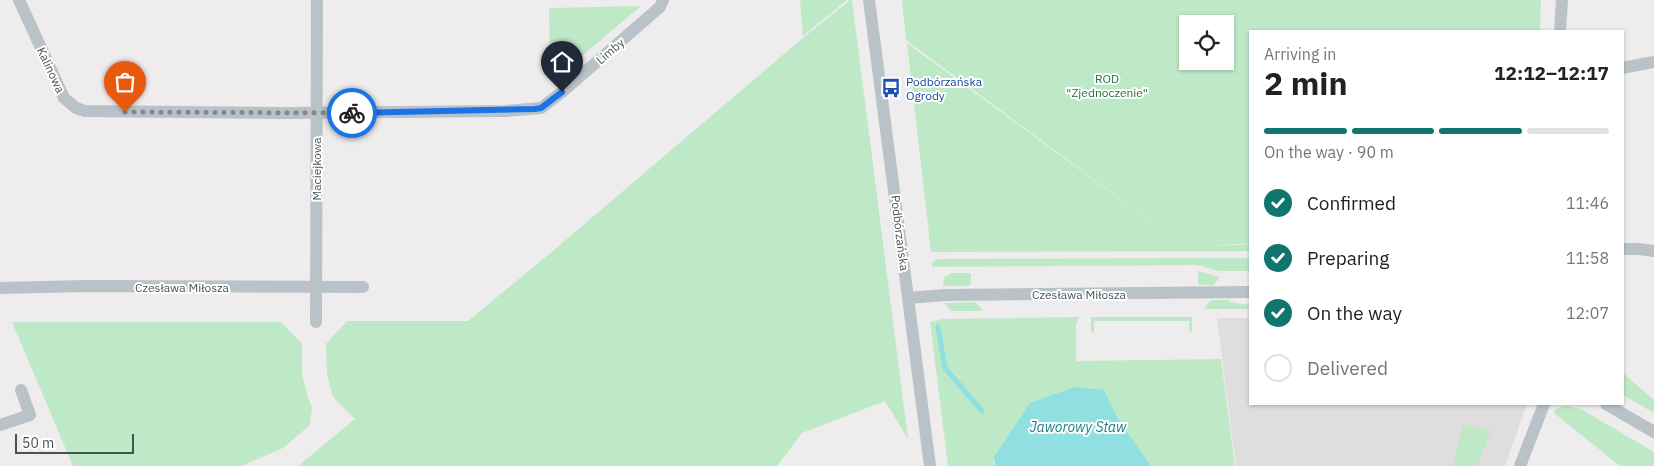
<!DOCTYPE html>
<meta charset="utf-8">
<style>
body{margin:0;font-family:"IBM Plex Sans",sans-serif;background:#f6f6f6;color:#222;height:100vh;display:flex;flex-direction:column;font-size:19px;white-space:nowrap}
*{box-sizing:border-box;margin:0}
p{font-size:16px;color:#767676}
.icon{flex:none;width:28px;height:28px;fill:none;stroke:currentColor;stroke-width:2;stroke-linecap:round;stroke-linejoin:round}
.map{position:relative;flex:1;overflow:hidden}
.details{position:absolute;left:1249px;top:30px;width:375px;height:375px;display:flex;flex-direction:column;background:#fff;border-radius:0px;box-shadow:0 1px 4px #0004}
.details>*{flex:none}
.fabs{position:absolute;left:1179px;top:15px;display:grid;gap:10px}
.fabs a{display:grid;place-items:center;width:55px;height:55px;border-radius:0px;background:#fff;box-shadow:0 1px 4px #0004;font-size:25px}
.scale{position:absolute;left:15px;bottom:12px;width:119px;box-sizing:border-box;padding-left:5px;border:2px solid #475257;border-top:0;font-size:14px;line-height:18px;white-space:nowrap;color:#475257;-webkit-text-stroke:4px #fff;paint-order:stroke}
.pin{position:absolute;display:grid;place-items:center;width:42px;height:42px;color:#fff;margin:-51px -21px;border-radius:50% 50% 50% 0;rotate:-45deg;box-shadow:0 0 5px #0007}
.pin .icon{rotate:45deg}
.courier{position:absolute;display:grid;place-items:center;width:50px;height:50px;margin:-25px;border:4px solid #1a73e8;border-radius:50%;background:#fff;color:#222;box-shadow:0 1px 6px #0007}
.headline em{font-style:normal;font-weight:700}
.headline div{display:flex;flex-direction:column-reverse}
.headline{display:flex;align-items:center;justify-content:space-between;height:85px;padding:0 15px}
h1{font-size:32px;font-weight:700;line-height:38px}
.bar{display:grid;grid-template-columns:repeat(4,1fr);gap:8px 5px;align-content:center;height:60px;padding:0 15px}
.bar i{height:6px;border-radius:4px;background:#e0e0e0}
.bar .current{background:#0f766e}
.bar p{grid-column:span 4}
ol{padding:0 15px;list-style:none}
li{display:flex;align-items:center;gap:15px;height:55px}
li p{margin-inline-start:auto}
li .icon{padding:5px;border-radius:50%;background:#0f766e;color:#fff;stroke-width:4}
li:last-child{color:#767676}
li i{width:28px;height:28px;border:2px solid #e0e0e0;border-radius:50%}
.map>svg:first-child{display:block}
</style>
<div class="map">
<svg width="1654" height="466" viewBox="0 0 1654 466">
<rect width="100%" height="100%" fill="#efeced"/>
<!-- education -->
<path fill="#e0ddde" d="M 1217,318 L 1250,318 L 1250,404 L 1527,404 L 1505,466 L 1236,466 Z"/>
<!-- green -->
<g fill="#bee9c7" fill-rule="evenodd">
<path d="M 800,0 L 847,0 L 803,36 Z"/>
<path d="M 850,0 L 852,0 L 908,439 L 885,401 L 802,433 L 777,466 L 298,466 L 355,419 L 333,397 L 327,375 L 326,344 L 347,321 L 468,321 L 554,250 L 804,37 Z"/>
<path d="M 902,0 L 1541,0 L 1540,31 L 1250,31 L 1250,243 L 1201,247 L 1250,244 L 1250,251 L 931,252 L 907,43 L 1186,248 L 906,40 ZM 1188,24 L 1225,24 L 1225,61 L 1188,61 Z"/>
<path d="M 641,6 L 564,71 L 550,53 L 549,8 Z"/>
<path d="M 1197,258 L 1250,258 L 1250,271 L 1219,271 L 1197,265 L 932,267 L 932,262 L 937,259 Z"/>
<path d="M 1198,271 L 1219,277 L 1219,278 L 1214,285 L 1200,285 L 1198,283 Z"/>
<path d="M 951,273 L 971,273 L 971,284 L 969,286 L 943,286 L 944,278 Z"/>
<path d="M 1212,300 L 1230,300 L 1230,302 L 1250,305 L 1250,309 L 1205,309 L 1208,303 Z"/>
<path d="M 975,302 L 981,308 L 982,311 L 951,311 L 945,304 L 945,303 Z"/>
<path d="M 1079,317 L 1076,326 L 1076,361 L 1221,359 L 1235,466 L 1151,466 L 1117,417 L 1104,390 L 993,461 L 995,466 L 948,466 L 930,322 L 942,319 Z"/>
<path d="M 1091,317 L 1192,317 L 1192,331 L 1189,333 L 1189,321 L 1094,321 L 1094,333 L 1091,332 Z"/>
<path d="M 12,322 L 281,322 L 302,344 L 302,373 L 308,398 L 312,407 L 310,425 L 283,448 L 241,466 L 73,466 Z"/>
<path d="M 1623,373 L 1654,400 L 1654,413 L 1623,395 Z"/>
<path d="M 1565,406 L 1581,409 L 1654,452 L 1654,466 L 1620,466 L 1554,413 L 1555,409 Z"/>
<path d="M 1463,424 L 1491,431 L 1477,466 L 1453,466 Z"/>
</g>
<!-- water -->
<path fill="#90dfe1" d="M 1075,387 L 1104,390 L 1117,417 L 1151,466 L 995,466 L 994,457 L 1030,403 Z"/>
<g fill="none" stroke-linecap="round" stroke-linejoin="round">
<!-- stream -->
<path stroke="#90dfe1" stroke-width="5" d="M 938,327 L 945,368 L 982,411"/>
<!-- minor -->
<g stroke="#b9c3c7" stroke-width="12">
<path d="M 19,0 L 64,98 L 76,108 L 85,111 L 285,113 L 506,111 L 541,108 L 562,92 L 660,7 L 663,0"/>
<path d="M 869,0 L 930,466"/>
<path d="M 1560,31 L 1562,0"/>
<path d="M 1622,68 L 1654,62"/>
<path d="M 1622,249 L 1639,249 L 1654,251"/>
<path d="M 0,288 L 85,286 L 363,287"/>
<path d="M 908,298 L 945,295 L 1250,292"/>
<path d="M 316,322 L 317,0"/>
<path d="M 1606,404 L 1654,432"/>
<path d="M 0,425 L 30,415 L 21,390"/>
<path d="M 1520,466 L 1544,404"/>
</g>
</g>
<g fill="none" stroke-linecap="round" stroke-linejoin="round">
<!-- done -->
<path stroke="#82888c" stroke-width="5" stroke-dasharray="0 9" d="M 125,112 L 352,113"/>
<!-- route -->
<path stroke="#1a73e8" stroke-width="6" d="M 352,113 L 535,109 L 541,108 L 562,92"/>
</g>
<!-- icons -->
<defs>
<symbol id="bus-bare" viewBox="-9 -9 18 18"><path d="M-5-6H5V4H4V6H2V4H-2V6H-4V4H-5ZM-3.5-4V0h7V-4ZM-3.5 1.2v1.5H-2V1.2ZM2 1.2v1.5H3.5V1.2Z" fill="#1a4fb4" stroke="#fff" stroke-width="2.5" paint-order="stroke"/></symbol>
</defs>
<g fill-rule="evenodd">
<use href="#bus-bare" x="877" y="74" width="28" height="28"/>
</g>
<g text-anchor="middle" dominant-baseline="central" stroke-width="4" stroke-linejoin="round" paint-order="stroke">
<!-- street labels -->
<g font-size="12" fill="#475257" stroke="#fff">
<text transform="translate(610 51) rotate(-41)">Limby</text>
<text transform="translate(51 70) rotate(65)">Kalinowa</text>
<text transform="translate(316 169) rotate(-90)">Maciejkowa</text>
<text transform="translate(900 233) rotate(83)">Podbórzańska</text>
<text x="182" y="287">Czesława Miłosza</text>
<text x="1079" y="294">Czesława Miłosza</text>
</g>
<!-- park labels -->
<g font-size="12" fill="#20703a" stroke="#fff">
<text x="1107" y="78">ROD<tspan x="1107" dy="14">"Zjednoczenie"</tspan></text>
</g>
<!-- transit labels -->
<g font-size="12" fill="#164399" stroke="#fff" text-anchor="start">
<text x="906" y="81">Podbórzańska<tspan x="906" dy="14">Ogrody</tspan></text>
</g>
<!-- water labels -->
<g font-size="14" font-style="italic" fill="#1a7f82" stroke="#fff">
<text x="1078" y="427">Jaworowy Staw</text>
</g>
</g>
</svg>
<div class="fabs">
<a><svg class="icon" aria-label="locate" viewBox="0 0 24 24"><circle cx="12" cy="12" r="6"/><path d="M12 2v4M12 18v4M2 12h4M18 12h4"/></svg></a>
</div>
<div class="scale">50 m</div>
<div class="pin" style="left:125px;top:112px;background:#ea580c"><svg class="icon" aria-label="bag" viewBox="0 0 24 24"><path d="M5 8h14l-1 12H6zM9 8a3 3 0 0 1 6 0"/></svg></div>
<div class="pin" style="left:562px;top:92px;background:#1f2937"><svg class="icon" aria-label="home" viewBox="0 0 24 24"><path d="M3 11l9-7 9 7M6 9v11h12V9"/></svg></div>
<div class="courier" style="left:352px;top:113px"><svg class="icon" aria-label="bike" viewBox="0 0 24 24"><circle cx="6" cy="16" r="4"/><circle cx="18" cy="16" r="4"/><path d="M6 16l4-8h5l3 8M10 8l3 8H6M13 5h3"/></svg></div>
<section class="details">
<div class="headline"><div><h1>2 min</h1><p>Arriving in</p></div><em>12:12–12:17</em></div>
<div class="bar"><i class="current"></i><i class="current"></i><i class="current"></i><i></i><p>On the way · 90 m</p></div>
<ol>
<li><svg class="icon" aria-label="check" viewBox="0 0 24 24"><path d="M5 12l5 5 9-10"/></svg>Confirmed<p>11:46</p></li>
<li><svg class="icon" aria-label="check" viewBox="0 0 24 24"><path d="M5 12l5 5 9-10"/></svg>Preparing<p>11:58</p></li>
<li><svg class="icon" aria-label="check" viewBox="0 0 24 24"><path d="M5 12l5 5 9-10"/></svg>On the way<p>12:07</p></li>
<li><i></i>Delivered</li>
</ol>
</section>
</div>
